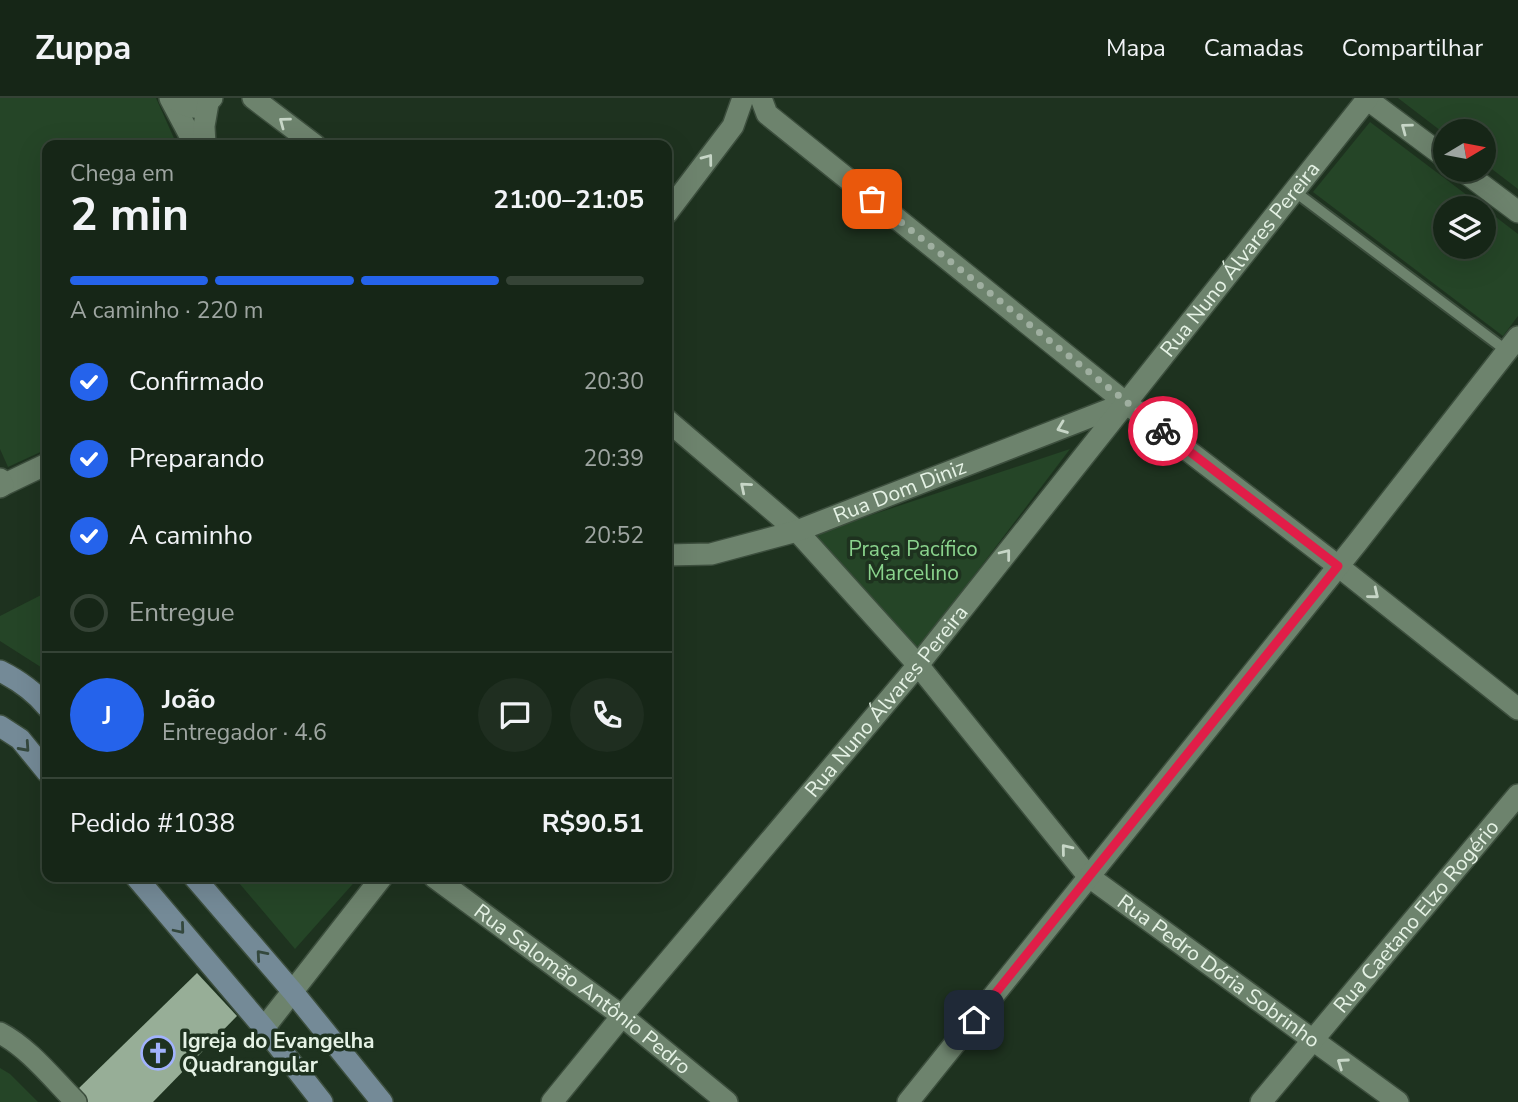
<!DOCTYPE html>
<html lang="pt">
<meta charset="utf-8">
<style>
body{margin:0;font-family:"Nunito Sans",sans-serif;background:#1f2e20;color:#f1f3f6;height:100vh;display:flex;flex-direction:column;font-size:26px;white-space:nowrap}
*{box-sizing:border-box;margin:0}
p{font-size:23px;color:#9ea5a1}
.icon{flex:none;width:38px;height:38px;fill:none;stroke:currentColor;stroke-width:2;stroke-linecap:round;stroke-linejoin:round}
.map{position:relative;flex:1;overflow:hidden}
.details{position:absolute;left:42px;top:42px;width:630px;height:742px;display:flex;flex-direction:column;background:#162617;border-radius:14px;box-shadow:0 7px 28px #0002,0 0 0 2px #354336}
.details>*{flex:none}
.needle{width:46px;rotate:80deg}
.controls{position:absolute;left:1433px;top:21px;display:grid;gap:14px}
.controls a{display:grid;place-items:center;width:63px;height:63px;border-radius:50%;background:#162617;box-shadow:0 7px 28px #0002,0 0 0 2px #354336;font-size:35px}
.pin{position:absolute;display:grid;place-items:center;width:60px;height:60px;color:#fff;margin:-30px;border-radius:14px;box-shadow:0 4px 10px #0006}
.courier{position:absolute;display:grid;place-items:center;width:70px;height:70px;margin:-35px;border:5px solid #e11d48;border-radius:50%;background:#fff;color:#222;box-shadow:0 2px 9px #0007}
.summary em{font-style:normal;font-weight:700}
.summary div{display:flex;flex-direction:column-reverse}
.summary{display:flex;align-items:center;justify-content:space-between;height:119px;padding:0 28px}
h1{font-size:46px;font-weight:700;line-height:52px}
.bar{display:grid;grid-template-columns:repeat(4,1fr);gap:10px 7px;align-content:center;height:84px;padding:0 28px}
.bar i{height:9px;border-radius:5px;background:#354336}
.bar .current{background:#2563eb}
.bar p{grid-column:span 4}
.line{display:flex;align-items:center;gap:18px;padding:0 28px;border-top:2px solid #354336}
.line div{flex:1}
.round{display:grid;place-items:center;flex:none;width:74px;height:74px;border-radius:37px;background:#1f2e20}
ol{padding:0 28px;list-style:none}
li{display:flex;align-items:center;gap:21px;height:77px}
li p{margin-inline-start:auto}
li .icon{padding:7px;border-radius:50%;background:#2563eb;color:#fff;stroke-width:4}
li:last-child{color:#9ea5a1}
li i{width:38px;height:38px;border:4px solid #354336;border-radius:50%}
header{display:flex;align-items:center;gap:42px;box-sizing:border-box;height:98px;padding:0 35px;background:#162617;border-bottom:2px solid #354336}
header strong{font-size:33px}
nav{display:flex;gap:38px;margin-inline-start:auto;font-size:24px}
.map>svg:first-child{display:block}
</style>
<header>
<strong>Zuppa</strong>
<nav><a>Mapa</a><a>Camadas</a><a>Compartilhar</a></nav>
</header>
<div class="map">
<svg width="1518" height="1004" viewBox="0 0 1518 1004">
<rect width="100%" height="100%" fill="#1e321f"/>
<!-- green -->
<g fill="#254527">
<path d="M 0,0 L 156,0 L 177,47 L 47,47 L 47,351 L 8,369 L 0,351 Z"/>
<path d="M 1398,0 L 1518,0 L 1518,91 L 1484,65 L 1484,33 L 1446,33 L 1445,36 Z"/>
<path d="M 1370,24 L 1484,110 L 1446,110 L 1446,149 L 1484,149 L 1484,110 L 1518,136 L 1518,218 L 1503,238 L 1313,94 Z"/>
<path d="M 1070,351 L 916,554 L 811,437 Z"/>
<path d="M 47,494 L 47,573 L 0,543 L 0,518 Z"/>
<path d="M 234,779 L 359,779 L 295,851 Z"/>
<path d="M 0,970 L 10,976 L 38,1004 L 0,1004 Z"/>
</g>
<!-- building -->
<path fill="#97ae97" d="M 197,875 L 237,918 L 153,1004 L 88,1004 L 77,992 Z"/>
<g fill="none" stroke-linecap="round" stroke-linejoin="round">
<defs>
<path id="service" d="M 1294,93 L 1507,253"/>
<g id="minor">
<path d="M 170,0 L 195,47"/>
<path d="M 172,0 C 186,10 200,14 212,0"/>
<path d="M 253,0 L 315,47"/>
<path d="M 761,0 L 767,16 L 1126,305 L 1338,468 L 1518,611"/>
<path d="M 1367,1 L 1446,60"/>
<path d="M 205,47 L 204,28 L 208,5"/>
<path d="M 1462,72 L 1518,114"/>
<path d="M 667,115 L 733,28 L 743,0"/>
<path id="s1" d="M 667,322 L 797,433 L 918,567 L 1088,778 L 1398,1004"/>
<path d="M 3,387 L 47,366"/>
<path id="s2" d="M 667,457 L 711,456 L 797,433 L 1126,305"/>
<path id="s3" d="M 434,779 L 622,918 L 727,1004"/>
<path d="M 264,930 L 382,779"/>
<path d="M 0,935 C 29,950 53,981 76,1004"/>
<path d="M 908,1004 L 1357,445 L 1518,239"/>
<path id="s4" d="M 1261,1004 L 1518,697"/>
</g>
<g id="tertiary">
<path d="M 0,381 L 3,387 L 0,389"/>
<path id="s5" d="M 552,1004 L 622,918 L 918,567 L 1368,0"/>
</g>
<g id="secondary">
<path d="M 0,573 C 18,582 34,593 47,609"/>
<path d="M 0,628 L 20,641 L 47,674"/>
<path d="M 136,779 L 264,930 L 322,1004"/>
<path d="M 194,779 L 293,894 L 382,1004"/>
</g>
</defs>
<!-- service casing -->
<use href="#service" stroke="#3c4e3d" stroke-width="14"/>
<!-- minor casing -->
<use href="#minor" stroke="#3c4e3d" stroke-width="24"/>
<!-- tertiary casing -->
<use href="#tertiary" stroke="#3c4e3d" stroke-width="24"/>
<!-- secondary casing -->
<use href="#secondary" stroke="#3c4e3d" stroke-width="24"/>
<!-- service -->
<use href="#service" stroke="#6d836d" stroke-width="10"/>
<!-- minor -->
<use href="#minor" stroke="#6d836d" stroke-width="21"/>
<!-- tertiary -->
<use href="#tertiary" stroke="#6d836d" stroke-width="21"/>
<!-- secondary -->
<use href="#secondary" stroke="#748a97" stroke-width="21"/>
</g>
<!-- one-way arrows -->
<defs><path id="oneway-chevron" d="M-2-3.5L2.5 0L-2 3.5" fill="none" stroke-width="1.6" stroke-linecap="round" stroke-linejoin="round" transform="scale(1.75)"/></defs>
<g stroke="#c7d6c7">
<use href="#oneway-chevron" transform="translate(284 24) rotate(-143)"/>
<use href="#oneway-chevron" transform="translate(1406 30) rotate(-143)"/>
<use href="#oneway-chevron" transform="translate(708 61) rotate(-53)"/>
<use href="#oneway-chevron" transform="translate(1062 330) rotate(159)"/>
<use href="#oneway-chevron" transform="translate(745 389) rotate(-140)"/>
<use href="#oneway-chevron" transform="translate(1006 456) rotate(-52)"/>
<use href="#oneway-chevron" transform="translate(1374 496) rotate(39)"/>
<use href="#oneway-chevron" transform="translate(1066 751) rotate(-129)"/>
<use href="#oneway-chevron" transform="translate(1342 965) rotate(-145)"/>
</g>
<g stroke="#34483d">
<use href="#oneway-chevron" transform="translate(25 649) rotate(48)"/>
<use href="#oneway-chevron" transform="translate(180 831) rotate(50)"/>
<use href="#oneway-chevron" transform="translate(261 857) rotate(-131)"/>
</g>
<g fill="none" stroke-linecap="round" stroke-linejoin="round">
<!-- done -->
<path stroke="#9fafa0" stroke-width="7" stroke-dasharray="0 12.6" d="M 872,101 L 1163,333"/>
<!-- route -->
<path stroke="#e11d48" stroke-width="9" d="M 974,922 L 1338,468 L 1163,333"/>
</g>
<!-- icons -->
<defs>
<symbol id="church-ring" viewBox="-11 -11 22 22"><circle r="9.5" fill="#1e321f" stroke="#a1b2fd" stroke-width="1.5"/><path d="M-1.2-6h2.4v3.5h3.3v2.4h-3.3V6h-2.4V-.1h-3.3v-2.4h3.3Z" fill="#a1b2fd"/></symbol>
</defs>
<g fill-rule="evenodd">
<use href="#church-ring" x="139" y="936" width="38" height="38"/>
</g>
<g text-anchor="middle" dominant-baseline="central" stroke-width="7" stroke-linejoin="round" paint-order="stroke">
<!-- street labels -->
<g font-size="21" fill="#e5f2e5" stroke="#1e321f">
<text stroke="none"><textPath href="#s5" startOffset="1088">Rua Nuno Álvares Pereira</textPath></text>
<text stroke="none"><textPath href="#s2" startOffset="243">Rua Dom Diniz</textPath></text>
<text stroke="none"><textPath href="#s5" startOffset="522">Rua Nuno Álvares Pereira</textPath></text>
<text stroke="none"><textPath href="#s4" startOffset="242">Rua Caetano Elzo Rogério</textPath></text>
<text stroke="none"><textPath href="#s1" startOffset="784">Rua Pedro Dória Sobrinho</textPath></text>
<text stroke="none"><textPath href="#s3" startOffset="186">Rua Salomão Antônio Pedro</textPath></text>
</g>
<!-- park labels -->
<g font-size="21" fill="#8ad38d" stroke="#1e321f">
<text x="913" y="451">Praça Pacífico<tspan x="913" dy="24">Marcelino</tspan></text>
</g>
<!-- poi labels -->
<g font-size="21" font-weight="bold" fill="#e5f2e5" stroke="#1e321f" text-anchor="start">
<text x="182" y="943">Igreja do Evangelha<tspan x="182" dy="24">Quadrangular</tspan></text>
</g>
</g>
</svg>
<div class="controls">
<a><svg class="needle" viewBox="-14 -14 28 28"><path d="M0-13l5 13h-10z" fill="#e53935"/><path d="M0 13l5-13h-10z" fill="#9ea5a1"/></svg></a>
<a><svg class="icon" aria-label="layers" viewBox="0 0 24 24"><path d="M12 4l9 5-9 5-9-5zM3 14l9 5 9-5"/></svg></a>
</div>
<div class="pin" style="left:872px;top:101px;background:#ea580c"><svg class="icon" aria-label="bag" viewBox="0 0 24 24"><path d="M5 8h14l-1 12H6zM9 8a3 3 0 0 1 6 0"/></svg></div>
<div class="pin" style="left:974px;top:922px;background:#1f2937"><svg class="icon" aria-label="home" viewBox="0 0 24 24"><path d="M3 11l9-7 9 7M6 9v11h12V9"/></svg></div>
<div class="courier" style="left:1163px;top:333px"><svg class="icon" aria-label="bike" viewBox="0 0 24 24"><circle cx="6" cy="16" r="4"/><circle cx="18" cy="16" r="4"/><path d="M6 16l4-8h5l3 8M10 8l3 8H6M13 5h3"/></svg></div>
<section class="details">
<div class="summary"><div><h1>2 min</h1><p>Chega em</p></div><em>21:00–21:05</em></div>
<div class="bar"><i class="current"></i><i class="current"></i><i class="current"></i><i></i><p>A caminho · 220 m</p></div>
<ol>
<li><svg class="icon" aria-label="check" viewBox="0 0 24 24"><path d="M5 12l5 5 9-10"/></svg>Confirmado<p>20:30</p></li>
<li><svg class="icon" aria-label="check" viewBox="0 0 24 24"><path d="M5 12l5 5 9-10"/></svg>Preparando<p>20:39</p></li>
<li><svg class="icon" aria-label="check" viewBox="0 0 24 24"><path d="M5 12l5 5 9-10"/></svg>A caminho<p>20:52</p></li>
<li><i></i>Entregue</li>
</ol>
<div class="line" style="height:126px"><b class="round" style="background:#2563eb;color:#fff">J</b><div><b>João</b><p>Entregador · 4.6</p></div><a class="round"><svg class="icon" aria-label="chat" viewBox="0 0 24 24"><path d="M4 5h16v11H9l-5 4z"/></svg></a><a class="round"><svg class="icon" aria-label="phone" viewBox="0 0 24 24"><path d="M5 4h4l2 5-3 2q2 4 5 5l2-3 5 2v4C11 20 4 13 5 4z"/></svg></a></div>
<div class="line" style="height:91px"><div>Pedido #1038</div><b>R$90.51</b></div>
</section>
</div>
